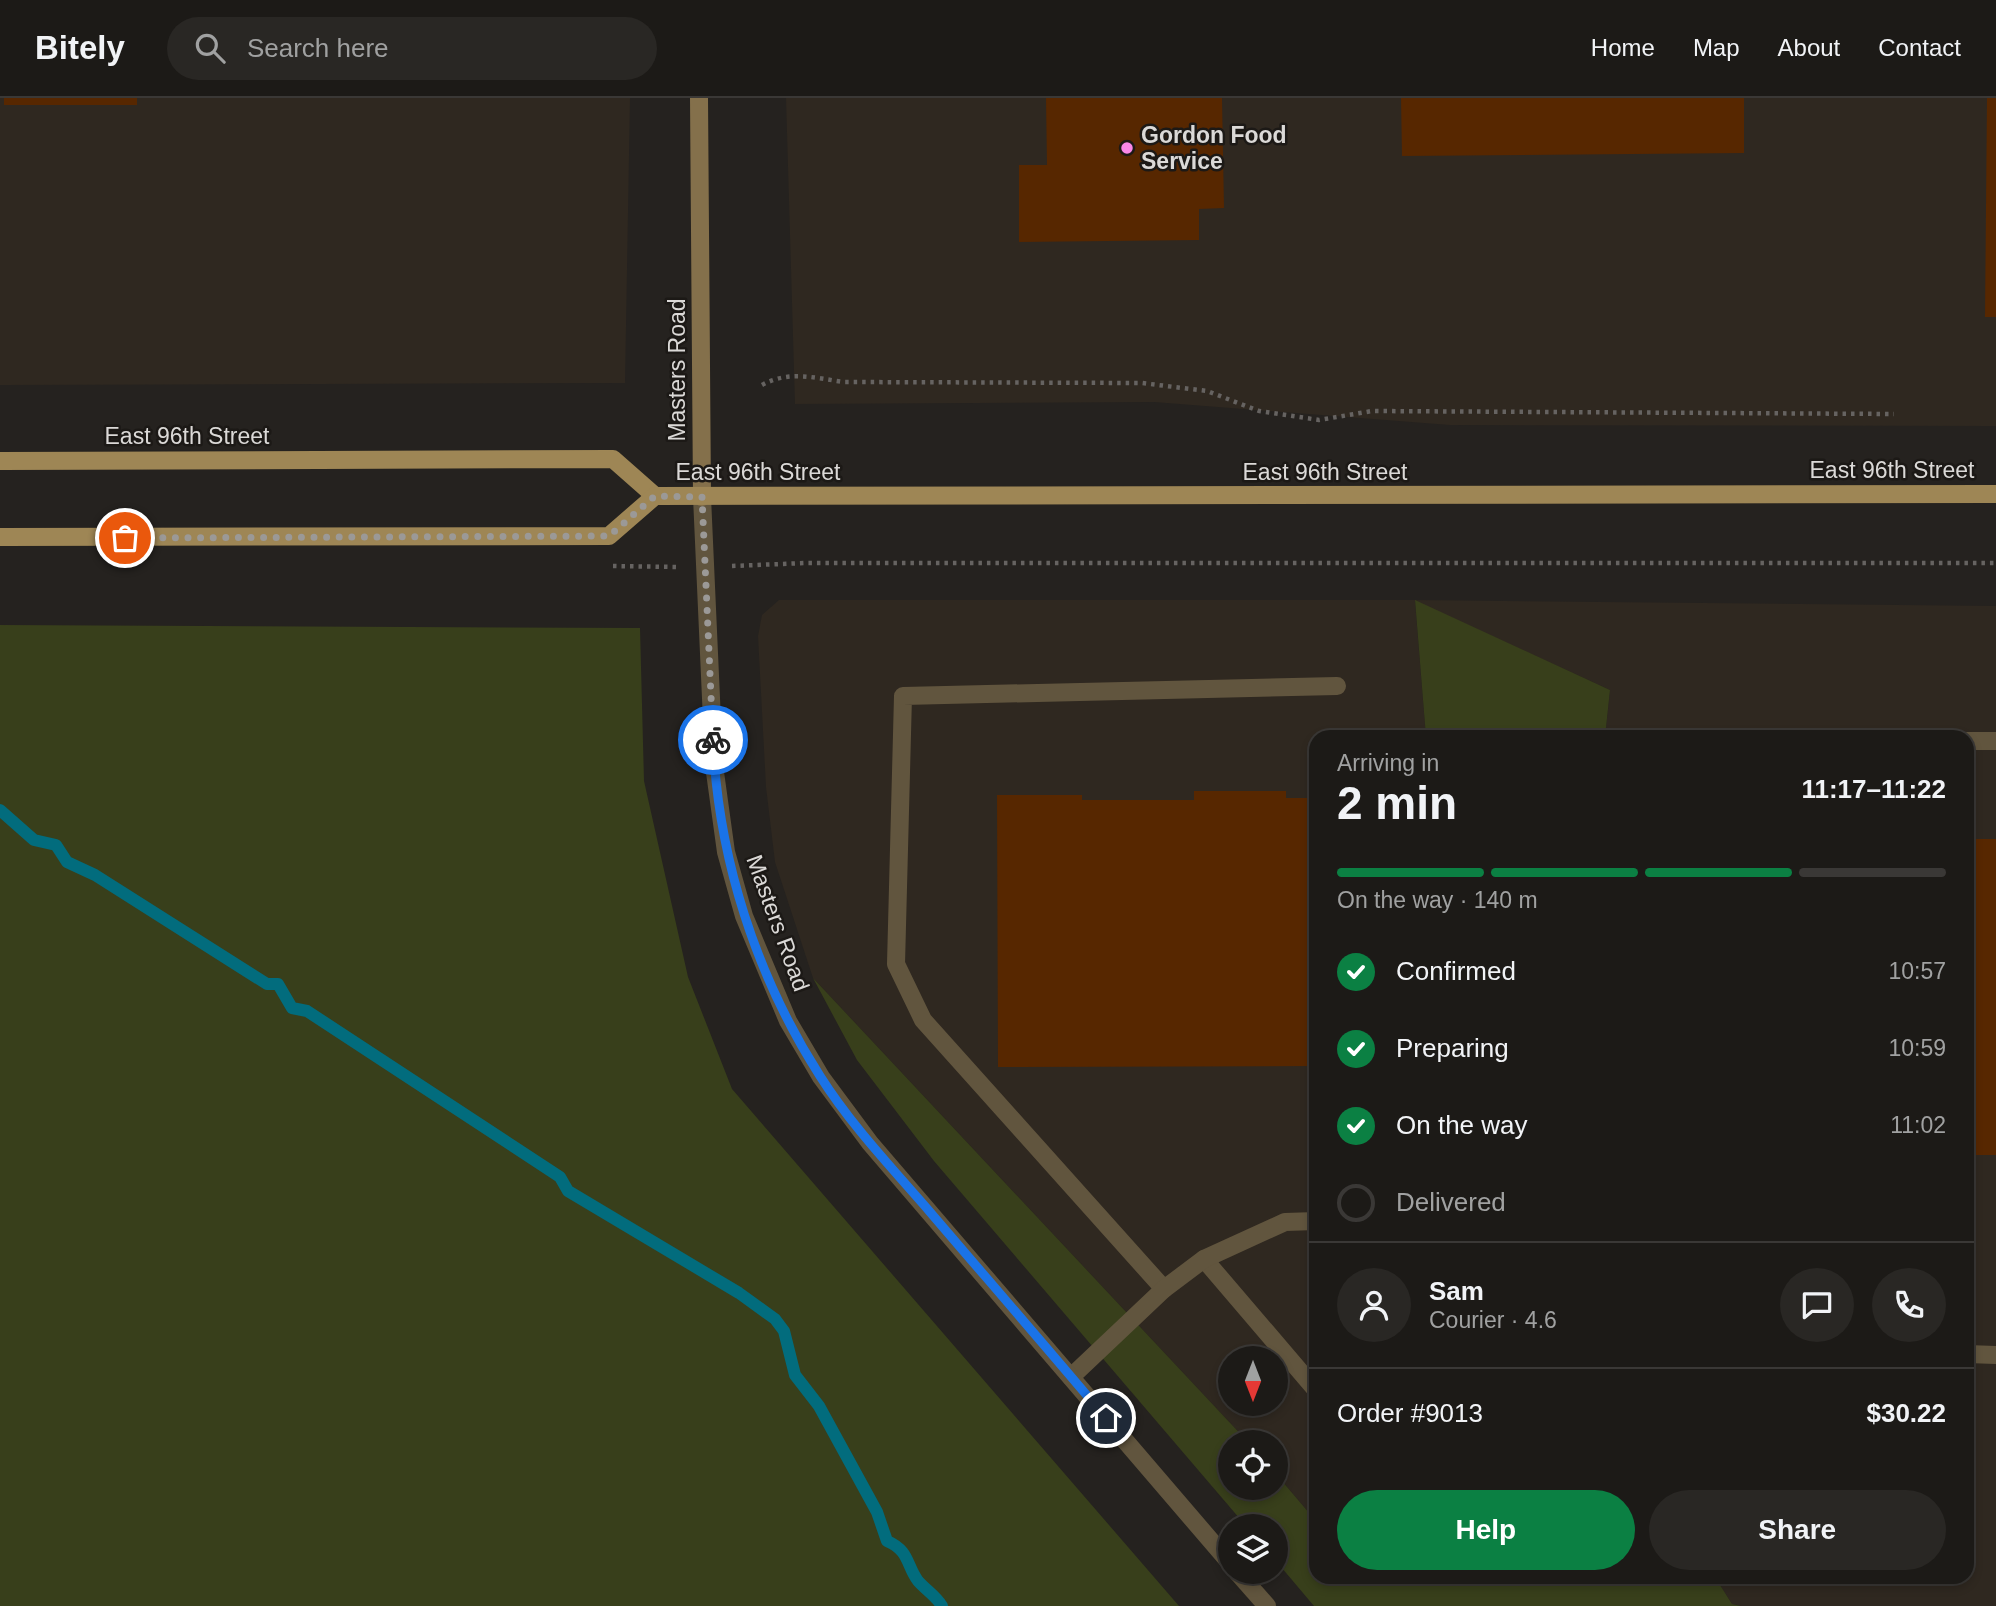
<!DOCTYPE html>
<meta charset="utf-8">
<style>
body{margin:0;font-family:Helvetica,sans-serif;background:#292724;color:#f1f3f6;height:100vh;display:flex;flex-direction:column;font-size:26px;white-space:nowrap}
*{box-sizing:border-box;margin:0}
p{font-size:23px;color:#a0a1a1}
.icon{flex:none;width:38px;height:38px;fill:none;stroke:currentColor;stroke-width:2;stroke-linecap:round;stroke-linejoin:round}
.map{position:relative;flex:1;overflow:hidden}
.drawer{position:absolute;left:1309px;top:632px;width:665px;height:854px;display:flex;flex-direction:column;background:#1c1a17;border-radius:21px;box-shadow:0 4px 10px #0003,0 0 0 2px #3a3836}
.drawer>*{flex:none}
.needle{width:46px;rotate:180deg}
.fabs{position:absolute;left:1218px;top:1248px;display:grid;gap:14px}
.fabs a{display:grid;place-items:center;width:70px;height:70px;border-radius:50%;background:#1c1a17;box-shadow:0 4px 10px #0003,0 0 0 2px #3a3836;font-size:35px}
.pin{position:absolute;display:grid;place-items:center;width:60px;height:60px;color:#fff;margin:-30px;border:4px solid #fff;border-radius:50%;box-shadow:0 2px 7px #0007}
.courier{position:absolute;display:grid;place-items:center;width:70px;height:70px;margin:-35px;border:5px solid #1a73e8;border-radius:50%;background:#fff;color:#222;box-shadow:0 2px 9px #0007}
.head em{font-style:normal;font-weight:700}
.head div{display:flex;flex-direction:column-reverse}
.head{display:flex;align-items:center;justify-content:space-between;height:119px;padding:0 28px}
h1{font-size:46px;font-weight:700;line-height:52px}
.bar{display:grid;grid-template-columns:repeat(4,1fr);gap:10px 7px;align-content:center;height:84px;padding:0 28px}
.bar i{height:9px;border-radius:5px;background:#3a3836}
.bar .on{background:#0b8043}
.bar p{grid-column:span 4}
.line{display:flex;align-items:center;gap:18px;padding:0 28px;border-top:2px solid #3a3836}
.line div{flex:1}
.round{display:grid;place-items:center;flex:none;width:74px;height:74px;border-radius:37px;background:#292724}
ol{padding:0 28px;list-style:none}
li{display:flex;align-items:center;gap:21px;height:77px}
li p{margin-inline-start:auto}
li .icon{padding:7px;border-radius:50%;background:#0b8043;color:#fff;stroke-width:4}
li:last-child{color:#a0a1a1}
li i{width:38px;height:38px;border:4px solid #3a3836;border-radius:50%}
.primary-button{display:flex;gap:14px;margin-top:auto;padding:14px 28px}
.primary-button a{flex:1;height:80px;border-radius:42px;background:#0b8043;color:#fff;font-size:28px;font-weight:700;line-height:80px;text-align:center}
.primary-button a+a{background:#292724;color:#f1f3f6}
header{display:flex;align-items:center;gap:42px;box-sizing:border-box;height:98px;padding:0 35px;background:#1c1a17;border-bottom:2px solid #3a3836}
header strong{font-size:33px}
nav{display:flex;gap:38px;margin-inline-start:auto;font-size:24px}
.search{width:490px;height:63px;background:#292724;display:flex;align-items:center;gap:18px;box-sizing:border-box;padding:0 24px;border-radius:38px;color:#a0a1a1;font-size:26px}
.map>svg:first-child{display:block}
</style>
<header>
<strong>Bitely</strong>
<div class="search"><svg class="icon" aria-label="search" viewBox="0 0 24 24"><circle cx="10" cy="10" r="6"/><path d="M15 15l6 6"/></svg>Search here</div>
<nav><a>Home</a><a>Map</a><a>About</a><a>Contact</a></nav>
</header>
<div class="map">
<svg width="1996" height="1508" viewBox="0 0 1996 1508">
<rect width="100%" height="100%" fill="#25221f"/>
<!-- built -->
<g fill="#2f2820" fill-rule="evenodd">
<path d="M 0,0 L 630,0 L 625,285 L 0,287 Z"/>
<path d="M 786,0 L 1996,0 L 1996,328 L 1450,327 L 1154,304 L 795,306 Z"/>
<path d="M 779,502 L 1415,502 L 1996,508 L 1996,1508 L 1741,1508 L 1732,1506 L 1715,1479 L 1967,1479 L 1967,639 L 1605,639 L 1610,592 L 1415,503 L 1426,639 L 1316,639 L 1316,1423 L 1276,1376 L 1276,1344 L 1248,1344 L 813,880 L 775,764 L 766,689 L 758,538 L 762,517 ZM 1230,1260 L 1276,1260 L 1276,1306 L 1230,1306 Z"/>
</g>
<!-- green -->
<g fill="#383f1b">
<path d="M 1415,502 L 1610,592 L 1605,639 L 1426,639 Z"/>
<path d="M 0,527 L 640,530 L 644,683 L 688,879 L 732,991 L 1179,1508 L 0,1508 Z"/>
<path d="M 813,880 L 1248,1344 L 1230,1344 L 1230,1390 L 1276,1390 L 1276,1376 L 1316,1423 L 1316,1479 L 1715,1479 L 1732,1506 L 1741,1508 L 1314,1508 L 1276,1463 L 1276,1428 L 1246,1428 L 934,1063 L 857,962 Z"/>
</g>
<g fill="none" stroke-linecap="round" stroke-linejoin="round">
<!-- stream -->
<path stroke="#026c7d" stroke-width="12" d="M 0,712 L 34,742 L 56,747 L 67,764 L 95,777 L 267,886 L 278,886 L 292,910 L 307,913 L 560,1079 L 568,1093 L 739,1195 L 775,1221 L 784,1233 L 795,1277 L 819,1308 L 877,1414 L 887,1443 C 910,1453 906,1467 918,1483 C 926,1492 936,1498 942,1508"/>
</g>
<!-- building -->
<g fill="#572700">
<rect x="4" y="0" width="133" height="7"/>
<path d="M 1046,0 L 1222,0 L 1224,110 L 1199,111 L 1199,142 L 1019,144 L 1019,67 L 1047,67 Z"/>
<path d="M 1401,0 L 1744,0 L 1744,55 L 1402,58 Z"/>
<path d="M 1987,0 L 1996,0 L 1996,219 L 1985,219 Z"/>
<path d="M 1194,693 L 1286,693 L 1286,700 L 1316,700 L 1316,968 L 998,969 L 997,697 L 1082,697 L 1082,702 L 1194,702 Z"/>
<rect x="1967" y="741" width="29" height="316"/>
</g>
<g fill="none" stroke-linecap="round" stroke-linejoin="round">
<!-- path -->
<g stroke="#666361" stroke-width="4.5" stroke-dasharray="3.5 5" stroke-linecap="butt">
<path d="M 762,287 C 789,272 815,280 844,284 L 1142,285 L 1207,293 L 1259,313 L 1319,322 L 1372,313 L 1894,316"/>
<path d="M 613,468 L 678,469"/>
<path d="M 732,468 L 806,465 L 1996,465"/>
</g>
<!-- lane -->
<g stroke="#61553e" stroke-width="18">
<path d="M 1967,643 L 1996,643"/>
<path d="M 1204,1161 L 1316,1292"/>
<path d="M 1164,1191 L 923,922 L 896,866 L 903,598 L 1337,588"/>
<path d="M 1967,1256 L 1996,1257"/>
<path d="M 1071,1279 L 1164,1191 L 1204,1161 L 1285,1124 L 1316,1123"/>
</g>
<!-- street -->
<g stroke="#61553e" stroke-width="18">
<path d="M 702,399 L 714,667 L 726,754 L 744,818 L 788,923 L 821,979 L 870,1045 L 1230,1465"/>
<path d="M 1237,1474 L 1267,1508"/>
</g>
<!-- secondary -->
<path stroke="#84704b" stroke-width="18" d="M 699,0 L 702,399"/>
<!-- primary -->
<g stroke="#9e8655" stroke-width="18">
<path d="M 0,363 L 613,361 L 655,398 L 1996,396"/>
<path d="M 0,439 L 609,438 L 655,398"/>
</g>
</g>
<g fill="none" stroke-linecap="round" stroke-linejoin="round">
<!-- done -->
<path stroke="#9b9997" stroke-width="7" stroke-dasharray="0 12.6" d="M 125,440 L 609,438 L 655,398 L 702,399 L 713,642"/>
<!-- route -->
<path stroke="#1a73e8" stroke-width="9" d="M 713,642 C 718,760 756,878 820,978 C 851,1027 892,1070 930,1114 C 989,1183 1048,1251 1106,1320"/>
</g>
<!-- markers -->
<circle fill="#f987e8" stroke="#1c1916" stroke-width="2.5" cx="1127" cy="50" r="7"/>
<g text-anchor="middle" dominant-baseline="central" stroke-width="5" stroke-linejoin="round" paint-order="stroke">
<!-- poi labels -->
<g font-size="23" font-weight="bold" fill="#dbd9d7" stroke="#1c1916" text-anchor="start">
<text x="1141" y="37">Gordon Food<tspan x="1141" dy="26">Service</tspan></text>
</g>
<!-- street labels -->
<g font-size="23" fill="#dbd9d7" stroke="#1c1916">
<text transform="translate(677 272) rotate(-90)">Masters Road</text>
<text x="187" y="338">East 96th Street</text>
<text x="1892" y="372">East 96th Street</text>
<text x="758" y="374">East 96th Street</text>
<text x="1325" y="374">East 96th Street</text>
<text transform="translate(778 825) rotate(70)">Masters Road</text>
</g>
</g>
</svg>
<div class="fabs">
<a><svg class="needle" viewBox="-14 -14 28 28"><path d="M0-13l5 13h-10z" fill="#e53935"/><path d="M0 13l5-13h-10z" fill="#a0a1a1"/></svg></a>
<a><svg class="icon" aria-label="locate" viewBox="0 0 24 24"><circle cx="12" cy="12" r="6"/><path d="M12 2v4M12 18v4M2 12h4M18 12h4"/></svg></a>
<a><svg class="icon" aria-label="layers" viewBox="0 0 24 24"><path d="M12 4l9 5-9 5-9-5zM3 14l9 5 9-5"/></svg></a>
</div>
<div class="pin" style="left:125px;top:440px;background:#ea580c"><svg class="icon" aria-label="bag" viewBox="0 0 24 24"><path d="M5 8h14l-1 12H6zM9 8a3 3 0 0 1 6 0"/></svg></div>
<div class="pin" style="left:1106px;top:1320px;background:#1f2937"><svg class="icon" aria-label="home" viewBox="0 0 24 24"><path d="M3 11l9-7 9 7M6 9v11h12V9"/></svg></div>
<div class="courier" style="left:713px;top:642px"><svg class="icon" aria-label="bike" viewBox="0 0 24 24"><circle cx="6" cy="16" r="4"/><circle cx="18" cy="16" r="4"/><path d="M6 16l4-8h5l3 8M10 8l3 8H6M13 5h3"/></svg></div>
<section class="drawer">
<div class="head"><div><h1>2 min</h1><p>Arriving in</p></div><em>11:17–11:22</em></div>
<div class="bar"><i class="on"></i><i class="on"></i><i class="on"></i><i></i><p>On the way · 140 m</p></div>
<ol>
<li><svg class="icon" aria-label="check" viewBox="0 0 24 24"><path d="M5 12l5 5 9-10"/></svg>Confirmed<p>10:57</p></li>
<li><svg class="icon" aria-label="check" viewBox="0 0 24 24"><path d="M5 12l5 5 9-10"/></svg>Preparing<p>10:59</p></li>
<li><svg class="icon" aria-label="check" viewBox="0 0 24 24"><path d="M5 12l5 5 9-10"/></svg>On the way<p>11:02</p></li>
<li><i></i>Delivered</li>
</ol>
<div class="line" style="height:126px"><a class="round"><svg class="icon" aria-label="person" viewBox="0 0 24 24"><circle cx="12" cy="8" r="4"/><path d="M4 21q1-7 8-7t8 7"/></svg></a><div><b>Sam</b><p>Courier · 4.6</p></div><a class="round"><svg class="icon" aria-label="chat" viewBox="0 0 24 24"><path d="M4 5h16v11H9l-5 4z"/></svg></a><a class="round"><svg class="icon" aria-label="phone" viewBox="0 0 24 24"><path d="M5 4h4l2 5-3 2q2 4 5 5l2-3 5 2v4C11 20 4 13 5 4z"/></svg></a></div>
<div class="line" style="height:91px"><div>Order #9013</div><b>$30.22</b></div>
<div class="primary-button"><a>Help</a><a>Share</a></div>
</section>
</div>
